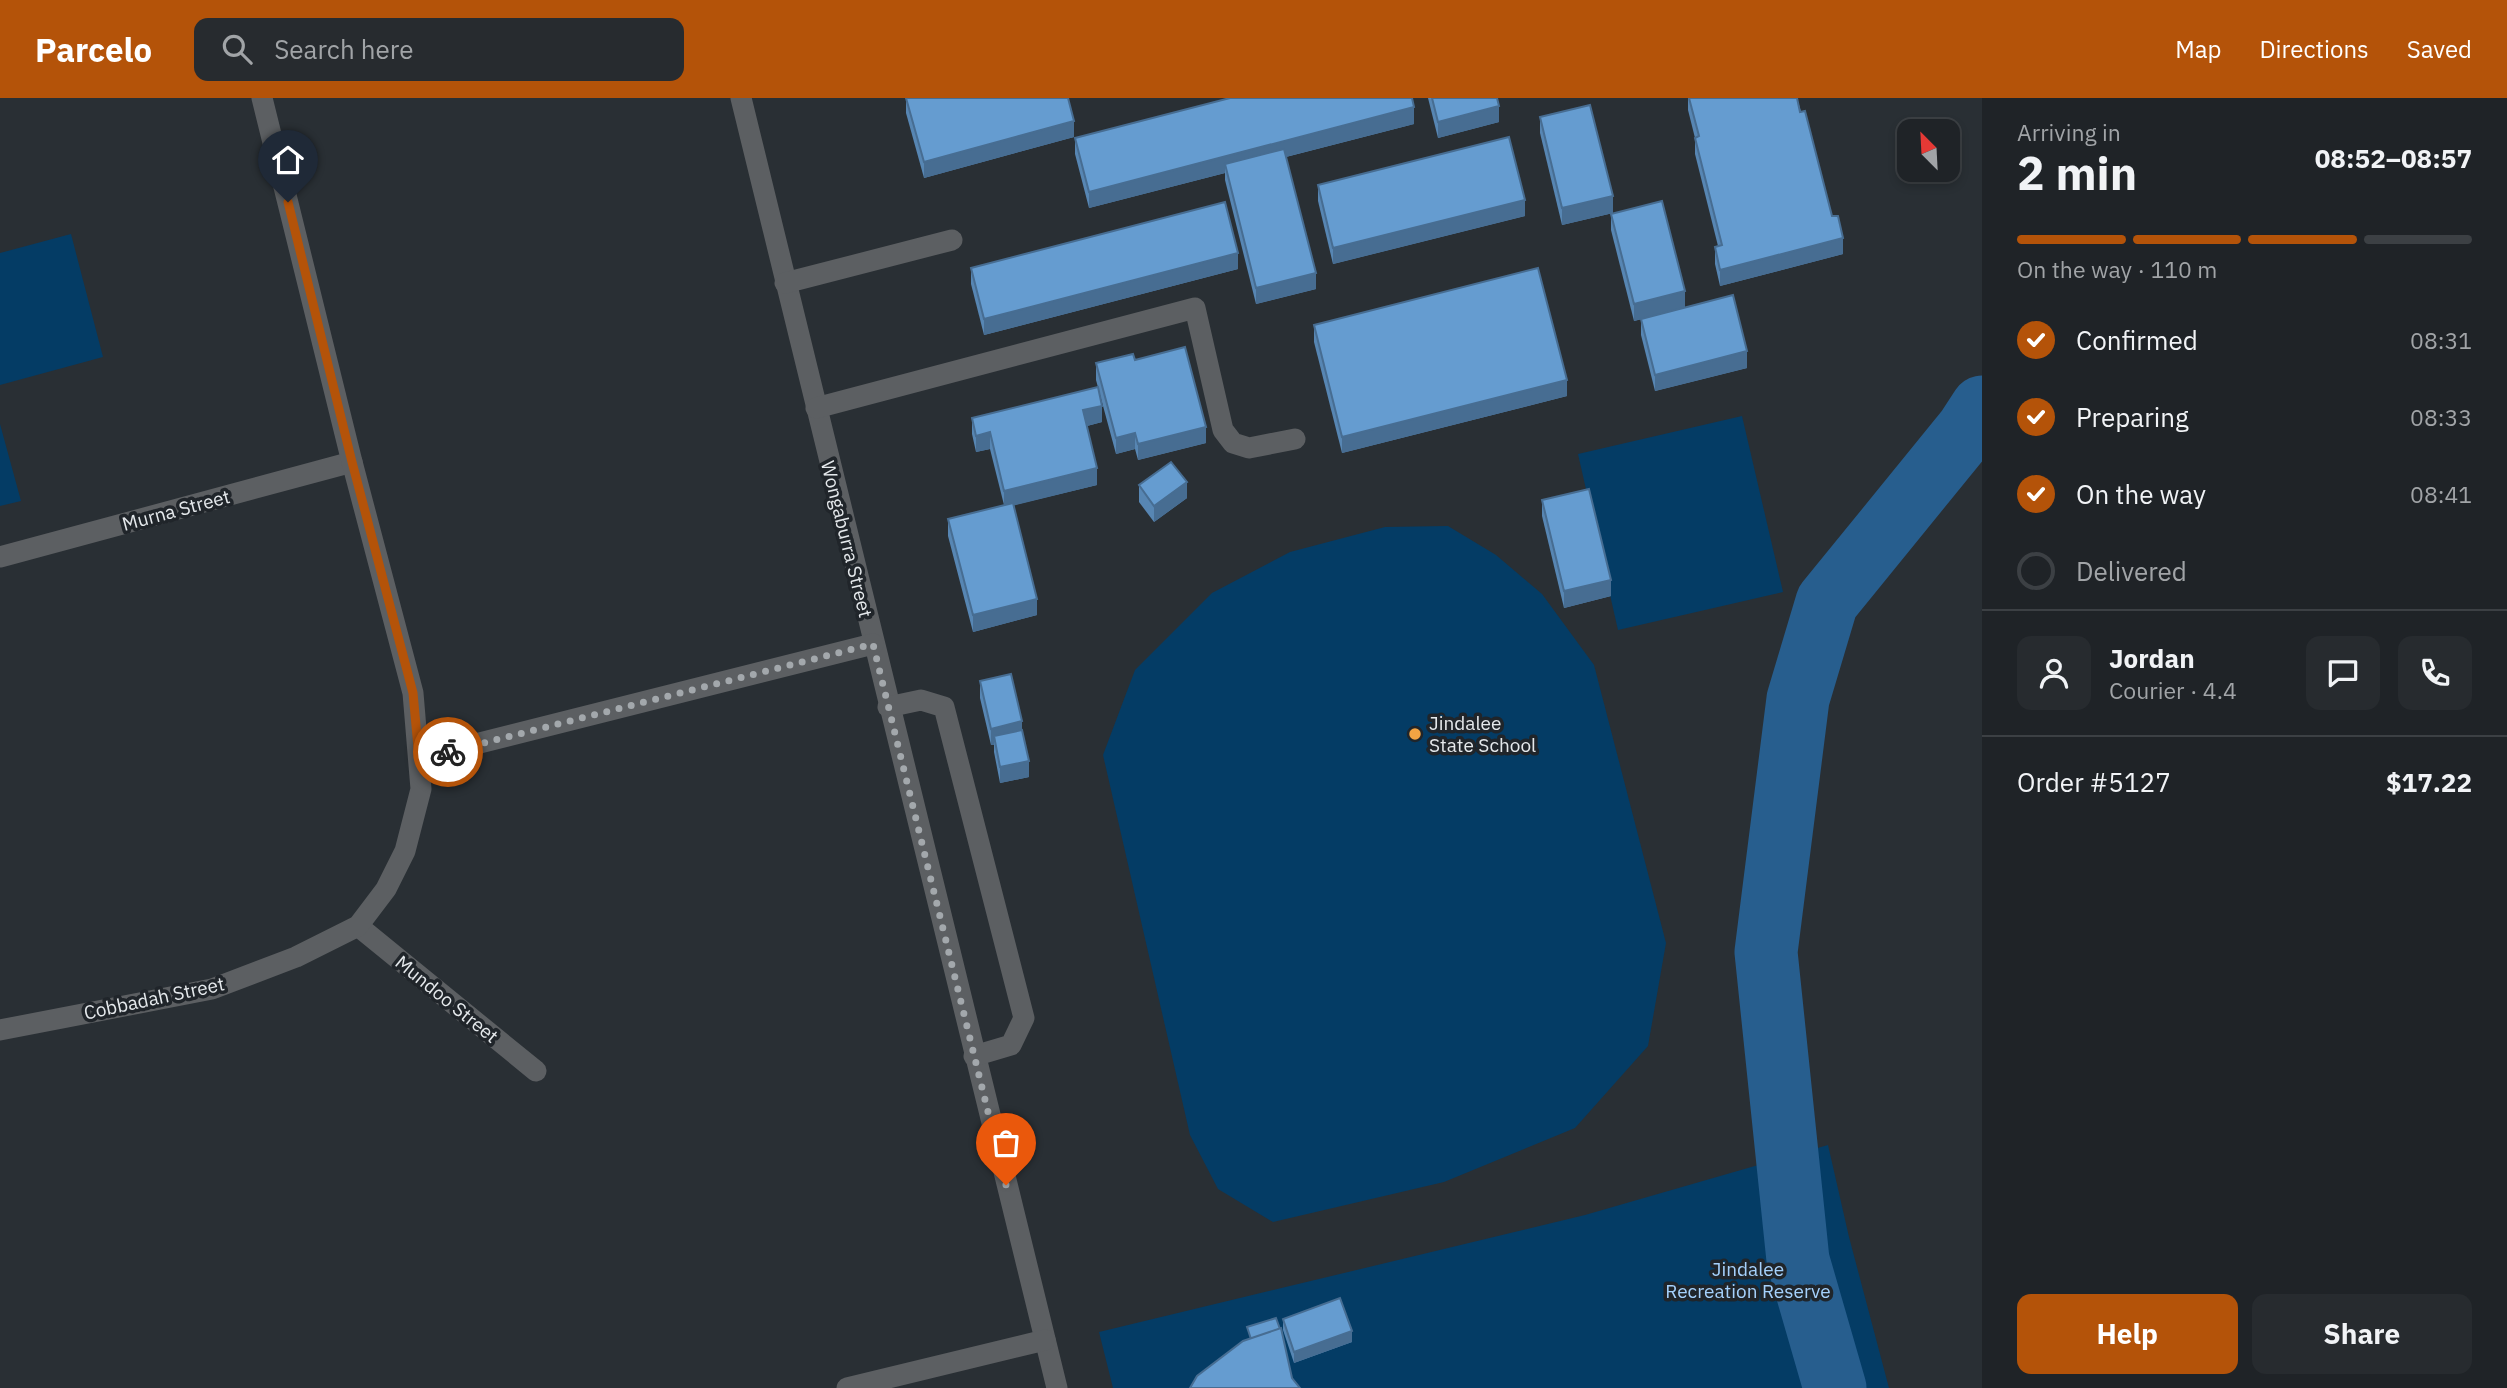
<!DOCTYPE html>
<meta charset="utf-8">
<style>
body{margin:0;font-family:"IBM Plex Sans",sans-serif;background:#272b2f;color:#f1f3f6;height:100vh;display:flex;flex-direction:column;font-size:26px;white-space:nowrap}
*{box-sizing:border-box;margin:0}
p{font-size:23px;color:#a1a4a7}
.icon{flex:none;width:38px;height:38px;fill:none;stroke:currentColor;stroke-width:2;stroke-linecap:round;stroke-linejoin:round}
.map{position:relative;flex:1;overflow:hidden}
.drawer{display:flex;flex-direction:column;background:#1f2327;width:525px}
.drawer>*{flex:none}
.needle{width:46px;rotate:336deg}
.buttons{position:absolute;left:1897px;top:21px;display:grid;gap:14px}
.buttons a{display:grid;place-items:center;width:63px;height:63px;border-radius:14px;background:#1f2327;box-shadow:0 4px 10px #0003,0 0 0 2px #3c4044;font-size:35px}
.pin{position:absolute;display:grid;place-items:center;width:60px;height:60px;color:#fff;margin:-72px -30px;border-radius:50% 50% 50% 0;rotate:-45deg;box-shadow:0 0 7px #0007}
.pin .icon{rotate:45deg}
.courier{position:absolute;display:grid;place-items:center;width:70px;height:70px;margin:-35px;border:5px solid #b45309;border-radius:50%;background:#fff;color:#222;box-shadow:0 2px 9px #0007}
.headline em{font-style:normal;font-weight:800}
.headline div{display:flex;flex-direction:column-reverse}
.headline{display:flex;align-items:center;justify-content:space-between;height:119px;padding:0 35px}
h1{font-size:46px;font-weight:800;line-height:52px}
.bar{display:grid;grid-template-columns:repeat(4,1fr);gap:10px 7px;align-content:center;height:84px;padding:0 35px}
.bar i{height:9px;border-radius:5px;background:#3c4044}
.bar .current{background:#b45309}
.bar p{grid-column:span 4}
.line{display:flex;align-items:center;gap:18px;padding:0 35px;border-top:2px solid #3c4044}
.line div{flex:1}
.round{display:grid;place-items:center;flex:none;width:74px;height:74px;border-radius:14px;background:#272b2f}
ol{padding:0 35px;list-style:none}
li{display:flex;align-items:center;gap:21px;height:77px}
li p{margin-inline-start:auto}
li .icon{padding:7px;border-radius:50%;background:#b45309;color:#fff;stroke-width:4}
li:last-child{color:#a1a4a7}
li i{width:38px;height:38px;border:4px solid #3c4044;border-radius:50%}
.action{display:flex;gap:14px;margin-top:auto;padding:14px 35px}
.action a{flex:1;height:80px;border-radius:14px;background:#b45309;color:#fff;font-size:28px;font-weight:800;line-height:80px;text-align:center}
.action a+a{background:#272b2f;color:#f1f3f6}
header{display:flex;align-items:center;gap:42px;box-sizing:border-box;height:98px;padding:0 35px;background:#b45309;color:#fff}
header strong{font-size:33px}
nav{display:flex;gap:38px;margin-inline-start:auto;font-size:24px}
.search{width:490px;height:63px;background:#272b2f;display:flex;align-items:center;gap:18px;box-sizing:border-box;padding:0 24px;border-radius:14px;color:#a1a4a7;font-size:26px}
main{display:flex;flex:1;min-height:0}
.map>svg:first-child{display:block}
</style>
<header>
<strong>Parcelo</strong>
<div class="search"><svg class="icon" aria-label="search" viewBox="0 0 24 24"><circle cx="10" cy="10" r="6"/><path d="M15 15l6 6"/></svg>Search here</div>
<nav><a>Map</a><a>Directions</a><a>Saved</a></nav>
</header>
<main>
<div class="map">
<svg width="1982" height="1290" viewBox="0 0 1982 1290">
<rect width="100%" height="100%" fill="#292f34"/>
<!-- green -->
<g fill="#043c65">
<path d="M 71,136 L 103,259 L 0,287 L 0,155 Z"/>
<path d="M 1742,318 L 1783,494 L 1618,532 L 1578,356 Z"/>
<path d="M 0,326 L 21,403 L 0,408 Z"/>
<path d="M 1448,428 L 1496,457 L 1542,496 L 1594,567 L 1666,845 L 1648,948 L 1575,1030 L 1444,1084 L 1273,1124 L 1218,1091 L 1190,1037 L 1103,657 L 1135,572 L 1212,495 L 1290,454 L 1385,429 Z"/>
<path d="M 1828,1047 L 1849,1139 L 1889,1290 L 1113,1290 L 1099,1234 L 1585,1117 Z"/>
</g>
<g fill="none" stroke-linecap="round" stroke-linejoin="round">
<!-- river -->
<path stroke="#275e8e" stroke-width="63" d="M 1835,1290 L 1798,1162 L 1766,854 L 1798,601 L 1827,504 L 1967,332 L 1982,309"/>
<!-- minor -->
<g stroke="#5c5f62" stroke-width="21">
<path d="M 741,0 L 1057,1290"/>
<path d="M 785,185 L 952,142"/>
<path d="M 816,310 L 1195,210 L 1223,332 L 1233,345 L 1249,350 L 1295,341"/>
<path d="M 0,459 L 352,364"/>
<path d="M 888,609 L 921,602 L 944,609 L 1024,920 L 1011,947 L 974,958"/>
<path d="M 420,660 L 873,546"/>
<path d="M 358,828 L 536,973"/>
<path d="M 0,932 L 212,891 L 296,859 L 358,828 L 386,791 L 405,753 L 421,691 L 413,595 L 352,364 L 262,0"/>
<path d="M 847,1290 L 1045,1242"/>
</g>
</g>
<!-- wall -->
<g fill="#5786b3">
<path d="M 906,0 L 1074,39 L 924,80 L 906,15 Z"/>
<path d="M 1428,0 L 1497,0 L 1499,24 L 1438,40 Z"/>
<path d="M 1688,0 L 1797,0 L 1843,156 L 1720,188 L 1715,166 L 1715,149 L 1718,148 L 1695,56 L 1695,40 L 1688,12 Z"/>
<path d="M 1540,19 L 1613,115 L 1562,127 L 1540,35 Z"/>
<path d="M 1414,26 L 1286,59 L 1316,191 L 1256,206 L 1225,82 L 1225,75 L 1089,110 L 1075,56 L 1075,40 Z"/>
<path d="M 1318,87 L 1525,118 L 1333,166 L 1318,103 Z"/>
<path d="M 1611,116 L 1685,210 L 1634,223 L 1611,132 Z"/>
<path d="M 971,170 L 1238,171 L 984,237 L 971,186 Z"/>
<path d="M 1641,221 L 1747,270 L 1655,293 L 1641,237 Z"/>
<path d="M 1314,227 L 1567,298 L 1342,355 L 1314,244 Z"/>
<path d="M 1135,262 L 1206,345 L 1138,362 L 1135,351 L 1116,356 L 1096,282 L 1096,265 Z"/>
<path d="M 972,320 L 1102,324 L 1087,328 L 1097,387 L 1014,407 L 1037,517 L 973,534 L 948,438 L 948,421 L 1004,407 L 990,351 L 976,354 L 972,336 Z"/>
<path d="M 1139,387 L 1187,400 L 1154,424 L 1139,404 Z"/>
<path d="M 1542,402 L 1611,498 L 1564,510 L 1542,418 Z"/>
<path d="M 980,583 L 1022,632 L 1029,679 L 1000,685 L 994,654 L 994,647 L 991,647 L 980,600 Z"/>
<path d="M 1283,1221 L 1352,1244 L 1294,1265 L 1283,1232 Z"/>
</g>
<!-- shaded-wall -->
<g fill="#476d92">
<path d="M 1499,8 L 1499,24 L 1438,40 L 1438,24 Z"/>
<path d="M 1414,9 L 1414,26 L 1227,74 L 1225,66 L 1225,75 L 1089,110 L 1089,94 Z"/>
<path d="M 1074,23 L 1074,39 L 924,80 L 924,64 Z"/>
<path d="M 1613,98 L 1613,115 L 1562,127 L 1562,110 Z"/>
<path d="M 1525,102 L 1525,118 L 1333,166 L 1333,150 Z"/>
<path d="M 1843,140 L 1843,156 L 1720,188 L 1720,172 Z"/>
<path d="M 1238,155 L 1238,171 L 984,237 L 984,221 Z"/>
<path d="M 1316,175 L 1316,191 L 1256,206 L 1256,190 Z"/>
<path d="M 1685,193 L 1685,210 L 1634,223 L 1634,206 Z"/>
<path d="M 1747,253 L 1747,270 L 1655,293 L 1655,277 Z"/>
<path d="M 1567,282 L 1567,298 L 1342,355 L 1342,339 Z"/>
<path d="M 1102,308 L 1102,324 L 1083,329 L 1083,312 Z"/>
<path d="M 1206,329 L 1206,345 L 1138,362 L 1138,346 Z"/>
<path d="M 990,334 L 990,351 L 976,354 L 976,338 Z"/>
<path d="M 1135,335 L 1135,351 L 1116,356 L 1116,340 Z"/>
<path d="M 1097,370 L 1097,387 L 1004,410 L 1004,393 Z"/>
<path d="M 1187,384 L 1187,400 L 1154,424 L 1154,408 Z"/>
<path d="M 1611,482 L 1611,498 L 1564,510 L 1564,493 Z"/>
<path d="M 1037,501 L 1037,517 L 973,534 L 973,517 Z"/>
<path d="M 1022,623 L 1022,640 L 994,638 L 994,647 L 991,647 L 991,631 Z"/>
<path d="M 1029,663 L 1029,679 L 1000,685 L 1000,669 Z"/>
<path d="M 1352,1233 L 1352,1244 L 1294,1265 L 1294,1254 Z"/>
</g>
<!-- building -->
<g fill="#659cd0" stroke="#476d92" stroke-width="2">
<path d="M 906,0 L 1068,0 L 1074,23 L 924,64 Z"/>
<path d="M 1230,0 L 1412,0 L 1414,9 L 1089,94 L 1075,40 Z"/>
<path d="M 1432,0 L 1497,0 L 1499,8 L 1438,24 Z"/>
<path d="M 1689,0 L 1797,0 L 1800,14 L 1805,13 L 1832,118 L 1838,118 L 1843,140 L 1720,172 L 1715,149 L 1722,147 L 1695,40 L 1699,38 Z"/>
<path d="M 1590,7 L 1613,98 L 1562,110 L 1540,19 Z"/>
<path d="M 1509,39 L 1525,102 L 1333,150 L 1318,87 Z"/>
<path d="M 1284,51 L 1316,175 L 1256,190 L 1225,66 Z"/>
<path d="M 1662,103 L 1685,193 L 1634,206 L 1611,116 Z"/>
<path d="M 1225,104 L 1238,155 L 984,221 L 971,170 Z"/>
<path d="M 1538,170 L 1567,282 L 1342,339 L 1314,227 Z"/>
<path d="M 1733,197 L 1747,253 L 1655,277 L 1641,221 Z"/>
<path d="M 1185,249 L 1206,329 L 1138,346 L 1135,335 L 1116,340 L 1096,265 L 1133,256 L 1135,262 Z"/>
<path d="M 1098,289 L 1102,308 L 1083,312 L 1097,370 L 1004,393 L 990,334 L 976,338 L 972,320 Z"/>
<path d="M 1171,364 L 1187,384 L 1154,408 L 1139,387 Z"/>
<path d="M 1589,391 L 1611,482 L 1564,493 L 1542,402 Z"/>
<path d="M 1013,405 L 1037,501 L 973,517 L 948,421 Z"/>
<path d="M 1011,576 L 1022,623 L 991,631 L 980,583 Z"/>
<path d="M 1022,632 L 1029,663 L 1000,669 L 994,638 Z"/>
<path d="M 1340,1200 L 1352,1233 L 1294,1254 L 1283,1221 Z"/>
<path d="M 1276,1220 L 1280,1231 L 1251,1241 L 1247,1229 Z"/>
<path d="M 1281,1230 L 1292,1280 L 1300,1290 L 1190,1290 L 1197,1278 L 1243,1243 Z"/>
</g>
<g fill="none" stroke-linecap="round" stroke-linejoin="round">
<!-- done -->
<path stroke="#a3a8ac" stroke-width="7" stroke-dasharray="0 12.6" d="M 448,654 L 873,546 L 1006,1087"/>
<!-- route -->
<path stroke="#b45309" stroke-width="9" d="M 288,104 L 352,364 L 413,595 L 419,660 L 448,654"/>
</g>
<!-- markers -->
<circle fill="#f3a443" stroke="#20252a" stroke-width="2.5" cx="1415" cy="636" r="7"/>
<g text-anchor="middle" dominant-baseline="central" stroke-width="7" stroke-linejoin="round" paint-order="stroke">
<!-- street labels -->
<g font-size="19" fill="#e5e9ec" stroke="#20252a">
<text transform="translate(176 412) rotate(-15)">Murna Street</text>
<text transform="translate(847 441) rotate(76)">Wongaburra Street</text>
<text transform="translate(154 900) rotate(-12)">Cobbadah Street</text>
<text transform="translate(447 901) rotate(39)">Mundoo Street</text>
</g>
<!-- poi labels -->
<g font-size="19" fill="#e5e9ec" stroke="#20252a" text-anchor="start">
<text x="1429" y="625">Jindalee<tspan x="1429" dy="22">State School</tspan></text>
</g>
<!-- park labels -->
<g font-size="19" fill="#a5d1fc" stroke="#20252a">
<text x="1748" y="1171">Jindalee<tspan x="1748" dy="22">Recreation Reserve</tspan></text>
</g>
</g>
</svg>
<div class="buttons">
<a><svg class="needle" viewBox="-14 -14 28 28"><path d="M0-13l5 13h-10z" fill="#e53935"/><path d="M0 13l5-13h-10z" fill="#a1a4a7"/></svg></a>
</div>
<div class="pin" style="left:1006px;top:1087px;background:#ea580c"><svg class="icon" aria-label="bag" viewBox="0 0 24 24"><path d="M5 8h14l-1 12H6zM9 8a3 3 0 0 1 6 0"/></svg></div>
<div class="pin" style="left:288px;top:104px;background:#1f2937"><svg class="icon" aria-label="home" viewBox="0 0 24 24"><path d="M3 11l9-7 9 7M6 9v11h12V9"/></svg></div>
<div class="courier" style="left:448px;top:654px"><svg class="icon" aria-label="bike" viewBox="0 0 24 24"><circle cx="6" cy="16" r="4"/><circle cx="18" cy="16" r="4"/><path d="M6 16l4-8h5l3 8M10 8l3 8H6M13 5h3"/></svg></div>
</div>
<section class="drawer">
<div class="headline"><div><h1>2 min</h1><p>Arriving in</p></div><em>08:52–08:57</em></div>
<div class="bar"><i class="current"></i><i class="current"></i><i class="current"></i><i></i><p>On the way · 110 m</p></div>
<ol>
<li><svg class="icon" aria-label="check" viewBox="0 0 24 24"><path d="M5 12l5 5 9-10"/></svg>Confirmed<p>08:31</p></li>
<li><svg class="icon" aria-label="check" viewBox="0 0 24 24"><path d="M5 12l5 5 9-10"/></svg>Preparing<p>08:33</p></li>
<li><svg class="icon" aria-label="check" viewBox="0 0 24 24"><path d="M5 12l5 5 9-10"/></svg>On the way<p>08:41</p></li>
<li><i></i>Delivered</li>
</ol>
<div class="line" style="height:126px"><a class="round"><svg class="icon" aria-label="person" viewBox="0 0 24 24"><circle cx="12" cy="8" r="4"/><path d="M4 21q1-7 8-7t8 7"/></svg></a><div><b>Jordan</b><p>Courier · 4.4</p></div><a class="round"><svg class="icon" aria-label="chat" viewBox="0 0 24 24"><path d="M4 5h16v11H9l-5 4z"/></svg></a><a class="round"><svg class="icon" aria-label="phone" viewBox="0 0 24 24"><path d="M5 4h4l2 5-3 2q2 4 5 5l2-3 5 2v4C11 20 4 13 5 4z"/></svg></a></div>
<div class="line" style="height:91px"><div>Order #5127</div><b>$17.22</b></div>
<div class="action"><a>Help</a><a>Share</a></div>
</section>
</main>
